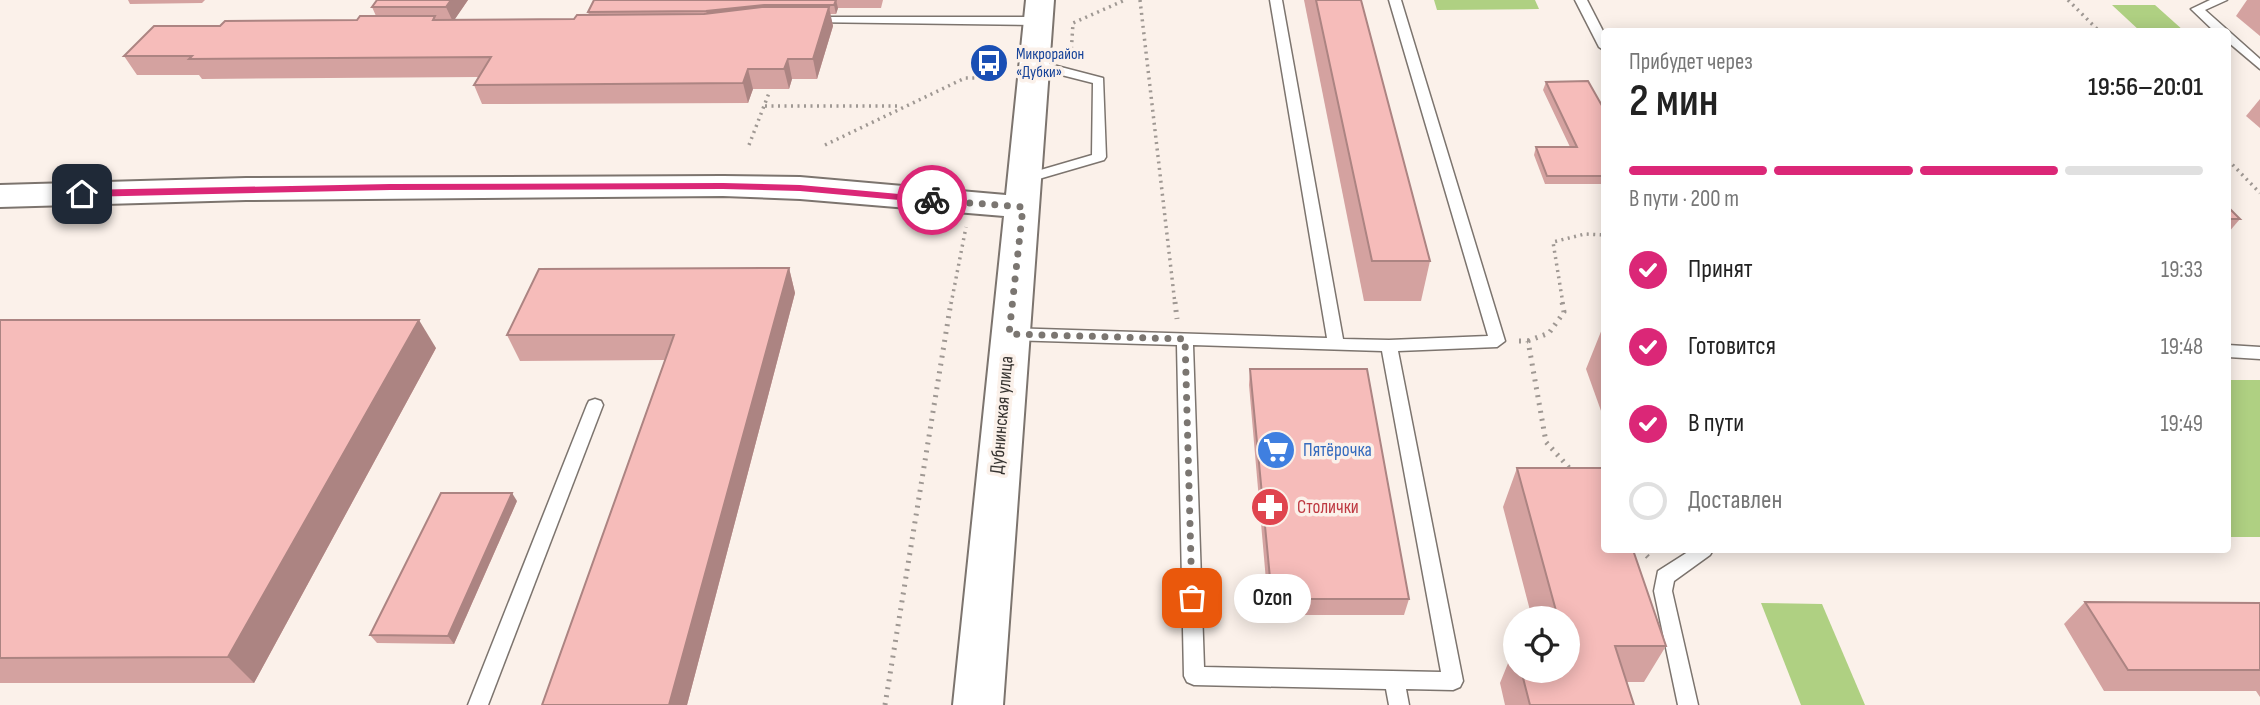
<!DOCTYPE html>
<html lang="ru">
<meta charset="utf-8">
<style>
body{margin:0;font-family:"Sofia Sans Condensed",sans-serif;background:#f2f2f2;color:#222;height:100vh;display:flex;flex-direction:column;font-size:26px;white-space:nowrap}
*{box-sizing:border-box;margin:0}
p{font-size:23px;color:#767676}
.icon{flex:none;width:38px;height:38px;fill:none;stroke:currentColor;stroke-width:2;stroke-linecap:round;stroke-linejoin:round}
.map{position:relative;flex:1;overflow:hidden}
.panel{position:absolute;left:1601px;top:28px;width:630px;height:525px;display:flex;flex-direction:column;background:#fff;border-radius:7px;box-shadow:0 4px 18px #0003}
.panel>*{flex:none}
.tools{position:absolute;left:1503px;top:606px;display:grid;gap:14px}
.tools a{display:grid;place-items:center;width:77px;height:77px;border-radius:50%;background:#fff;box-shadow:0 4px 18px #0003;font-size:35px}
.pin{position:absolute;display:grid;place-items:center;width:60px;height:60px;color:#fff;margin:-30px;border-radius:14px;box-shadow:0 4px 10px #0006}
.courier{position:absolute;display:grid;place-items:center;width:70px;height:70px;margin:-35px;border:5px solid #db2777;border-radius:50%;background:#fff;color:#222;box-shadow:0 2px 9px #0007}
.bubble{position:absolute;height:49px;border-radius:24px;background:#fff;box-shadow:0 4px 18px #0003;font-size:23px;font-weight:600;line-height:49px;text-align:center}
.headline em{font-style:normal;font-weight:600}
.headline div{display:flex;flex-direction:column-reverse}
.headline{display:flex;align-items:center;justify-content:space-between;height:119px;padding:0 28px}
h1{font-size:46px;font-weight:600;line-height:52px}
.bar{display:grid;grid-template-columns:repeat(4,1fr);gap:10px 7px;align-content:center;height:84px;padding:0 28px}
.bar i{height:9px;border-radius:5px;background:#e0e0e0}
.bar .active{background:#db2777}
.bar p{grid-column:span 4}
ol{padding:0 28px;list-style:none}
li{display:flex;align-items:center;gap:21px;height:77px}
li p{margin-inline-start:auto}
li .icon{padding:7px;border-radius:50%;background:#db2777;color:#fff;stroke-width:4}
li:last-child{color:#767676}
li i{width:38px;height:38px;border:4px solid #e0e0e0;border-radius:50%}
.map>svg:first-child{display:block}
</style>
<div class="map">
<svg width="2260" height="705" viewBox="0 0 2260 705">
<rect width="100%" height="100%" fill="#fbf1ea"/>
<!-- green -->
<g fill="#afd082">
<path d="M 1434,0 L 1535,0 L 1539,9 L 1437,10 Z"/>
<path d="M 2112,5 L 2155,5 L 2184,31 L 2140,31 Z"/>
<rect x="2228" y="380" width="32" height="157"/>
<path d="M 1761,603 L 1822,604 L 1865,705 L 1801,705 Z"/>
</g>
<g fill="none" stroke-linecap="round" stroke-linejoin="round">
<defs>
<g id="service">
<path d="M 1270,0 L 1282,0 L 1343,339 L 1389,340 L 1488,336 L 1389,0 L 1401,0 L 1505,341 L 1497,347 L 1398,351 L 1463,681 L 1460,687 L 1453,690 L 1406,689 L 1409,705 L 1389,705 L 1386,689 L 1194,685 L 1187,682 L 1184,676 L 1177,345 L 1009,340 L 1001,334 L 1009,328 L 1327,338 ZM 1193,345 L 1382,351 L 1441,672 L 1204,667 Z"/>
<path d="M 1575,0 L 1587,0 L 1605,35 L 1605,51 L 1599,47 Z"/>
<path d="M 2210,0 L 2227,0 L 2205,10 L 2260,59 L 2260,69 L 2228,42 L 2228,32 L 2215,32 L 2191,9 Z"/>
<path d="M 810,17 L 1038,17 L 1044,21 L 1038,25 L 806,22 L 804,20 Z"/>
<path d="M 1034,60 L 1103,78 L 1106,157 L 1104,160 L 1025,183 L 1020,182 L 1018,179 L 1020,176 L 1092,155 L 1093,83 L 1030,67 L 1030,61 Z"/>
<path d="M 2228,345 L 2260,347 L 2260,359 L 2228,357 Z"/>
<path d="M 595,399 L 601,401 L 603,405 L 488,705 L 468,705 L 587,405 L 589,401 Z"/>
<path d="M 1691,550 L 1713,550 L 1710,555 L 1674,581 L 1672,591 L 1698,705 L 1678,705 L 1654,591 L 1658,571 Z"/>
</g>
<path id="tertiary" d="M 1026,0 L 1054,0 L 1003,705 L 953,705 L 1004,216 L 800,199 L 723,196 L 246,200 L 0,207 L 0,185 L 246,178 L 723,176 L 800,177 L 1006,195 Z"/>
</defs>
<!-- service casing -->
<use href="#service" stroke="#7c746e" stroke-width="3"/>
<!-- tertiary casing -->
<use href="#tertiary" stroke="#7c746e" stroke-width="4"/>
<!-- path-far1 -->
<g stroke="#9f9893" stroke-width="3.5" stroke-dasharray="2 4.5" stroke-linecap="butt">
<path d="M 1140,0 L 1175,304"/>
<path d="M 2068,0 L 2100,32"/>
<path d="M 1071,55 L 1073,23 L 1125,0"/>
<path d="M 765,106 L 901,106"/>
<path d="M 749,145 L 769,93"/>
<path d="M 825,145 L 965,78 L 1004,78"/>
<path d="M 2228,160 L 2260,193"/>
<path d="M 951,304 L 966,227"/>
<path d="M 1563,304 L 1553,242 L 1585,234 L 1605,235"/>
</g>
<!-- path -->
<g stroke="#9f9893" stroke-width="5" stroke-dasharray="2 6" stroke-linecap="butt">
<path d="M 1175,302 L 1177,319"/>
<path d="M 1519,341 L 1528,341 L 1546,442 L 1571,470"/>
<path d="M 1528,341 L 1549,333 L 1564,312 L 1562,302"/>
<path d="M 1641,550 L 1650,559"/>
<path d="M 885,705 L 951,302"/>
</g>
<!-- service -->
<use href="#service" fill="#fff" fill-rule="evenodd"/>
<!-- tertiary -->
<use href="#tertiary" fill="#fff" fill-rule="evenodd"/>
</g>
<!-- wall -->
<g fill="#d4a2a0">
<path d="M 128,0 L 205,0 L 202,3 L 130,4 Z"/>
<path d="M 377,0 L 468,0 L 454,20 L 574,19 L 589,15 L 588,12 L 594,0 L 883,0 L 881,8 L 838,8 L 836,14 L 830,14 L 833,26 L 817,79 L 792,79 L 789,89 L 753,89 L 748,103 L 482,104 L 474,85 L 478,77 L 202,79 L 199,75 L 137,75 L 124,56 L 220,26 L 357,20 L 376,16 L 372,7 Z"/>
<path d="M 1304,0 L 1361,0 L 1430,261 L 1421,301 L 1364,301 Z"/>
<path d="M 2247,0 L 2260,0 L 2260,36 L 2236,16 Z"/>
<path d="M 1546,82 L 1605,111 L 1605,184 L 1545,184 L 1534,155 L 1536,147 L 1570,147 L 1543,90 Z"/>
<path d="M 2260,99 L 2260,128 L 2246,116 Z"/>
<path d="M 2228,207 L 2240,219 L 2228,233 Z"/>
<path d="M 789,268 L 795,293 L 687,705 L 542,705 L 665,360 L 520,361 L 507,335 Z"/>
<path d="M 0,320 L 436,348 L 254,683 L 0,683 Z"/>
<path d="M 1602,329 L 1605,329 L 1605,422 L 1586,369 Z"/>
<path d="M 1250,369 L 1409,599 L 1404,615 L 1269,615 L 1249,385 Z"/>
<path d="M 1517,468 L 1666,646 L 1644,682 L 1627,682 L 1634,705 L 1505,705 L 1500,683 L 1515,646 L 1516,670 L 1568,670 L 1568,618 L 1532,618 L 1503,507 Z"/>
<path d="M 517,501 L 454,644 L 377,643 L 370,635 Z"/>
<path d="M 2085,602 L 2260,603 L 2260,697 L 2256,691 L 2104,691 L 2064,624 Z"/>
</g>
<!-- shaded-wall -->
<g fill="#ac8482">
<path d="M 451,0 L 468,0 L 453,22 L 446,7 Z"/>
<path d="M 836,0 L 838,8 L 836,14 L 834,5 Z"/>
<path d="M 764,5 L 766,14 L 709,20 L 706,11 Z"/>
<path d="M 829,7 L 833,26 L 817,79 L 813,59 Z"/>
<path d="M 788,59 L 792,79 L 789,89 L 784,69 Z"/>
<path d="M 748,69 L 753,89 L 748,103 L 743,83 Z"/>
<path d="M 789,268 L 795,293 L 687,705 L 669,705 Z"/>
<path d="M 419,320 L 436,348 L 254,683 L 228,657 Z"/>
<path d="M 512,493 L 517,501 L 454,644 L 448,636 Z"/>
</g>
<!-- building -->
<g fill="#f6bcba" stroke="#ac8482" stroke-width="2">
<path d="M 377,0 L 451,0 L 446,7 L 372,7 Z"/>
<path d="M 594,0 L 836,0 L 834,5 L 764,5 L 706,11 L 588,12 Z"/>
<path d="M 1316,0 L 1361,0 L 1430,261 L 1372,261 Z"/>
<path d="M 762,7 L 829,7 L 813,59 L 788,59 L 784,69 L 748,69 L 743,83 L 474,85 L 491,57 L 189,59 L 192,56 L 124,56 L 154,26 L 220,26 L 225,21 L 357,20 L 360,16 L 435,16 L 433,20 L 574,19 L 577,15 L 704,14 Z"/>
<path d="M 1588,81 L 1605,111 L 1605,176 L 1547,176 L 1536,147 L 1577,147 L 1546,82 Z"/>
<path d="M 2228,207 L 2240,219 L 2228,219 Z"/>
<path d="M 789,268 L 669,705 L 542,705 L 674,335 L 507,335 L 539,269 Z"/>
<path d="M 0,320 L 419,320 L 228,657 L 0,658 Z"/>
<path d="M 1250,369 L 1367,369 L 1409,599 L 1272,599 Z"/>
<path d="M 1517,468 L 1605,468 L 1605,550 L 1633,550 L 1666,646 L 1615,646 L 1634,705 L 1530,705 L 1521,670 L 1568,670 L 1568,618 L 1558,618 Z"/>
<path d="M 441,493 L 512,493 L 448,636 L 370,635 Z"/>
<path d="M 2085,602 L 2260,603 L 2260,670 L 2128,670 Z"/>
</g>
<!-- route -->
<path fill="#db2777" d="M 723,183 L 800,185 L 932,197 L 937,200 L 932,203 L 800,191 L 723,189 L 390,190 L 82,197 L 77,194 L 82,190 L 390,184 Z"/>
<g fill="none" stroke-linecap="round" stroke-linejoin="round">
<!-- done -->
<path stroke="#7b7671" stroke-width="7" stroke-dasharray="0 12.6" d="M 932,200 L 1023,207 L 1009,334 L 1185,339 L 1192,598"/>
</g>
<!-- icons -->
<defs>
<symbol id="bus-disc" viewBox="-11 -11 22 22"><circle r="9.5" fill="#1a4fb4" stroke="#fbf1ea"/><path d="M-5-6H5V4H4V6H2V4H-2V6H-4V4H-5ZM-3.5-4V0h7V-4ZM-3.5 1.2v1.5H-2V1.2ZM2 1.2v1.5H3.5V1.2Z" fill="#fff"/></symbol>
<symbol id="supermarket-disc" viewBox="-11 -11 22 22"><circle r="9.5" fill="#3f7fe0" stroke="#fbf1ea"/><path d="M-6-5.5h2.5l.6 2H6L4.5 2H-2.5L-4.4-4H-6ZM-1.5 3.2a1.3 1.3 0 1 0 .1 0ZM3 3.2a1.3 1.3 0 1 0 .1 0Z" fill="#fff"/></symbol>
<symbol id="pharmacy-disc" viewBox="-11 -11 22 22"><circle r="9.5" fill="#e0444e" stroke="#fbf1ea"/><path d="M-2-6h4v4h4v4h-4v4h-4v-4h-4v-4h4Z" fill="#fff"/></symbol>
</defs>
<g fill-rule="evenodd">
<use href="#bus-disc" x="967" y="41" width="44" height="44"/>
<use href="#supermarket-disc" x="1254" y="428" width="44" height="44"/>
<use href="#pharmacy-disc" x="1248" y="485" width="44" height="44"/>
</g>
<g text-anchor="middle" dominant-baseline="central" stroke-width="7" stroke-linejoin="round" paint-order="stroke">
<!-- far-transit labels -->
<g font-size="16" fill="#164399" stroke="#fbf1ea" text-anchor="start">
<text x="1016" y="54">Микрорайон<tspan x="1016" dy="18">«Дубки»</tspan></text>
</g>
<!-- street labels -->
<g font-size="19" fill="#363330" stroke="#fbf1ea">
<text transform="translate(1002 415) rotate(-85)">Дубнинская улица</text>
</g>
<!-- shop labels -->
<g font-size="19" fill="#366cbe" stroke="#fbf1ea" text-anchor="start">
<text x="1303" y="450">Пятёрочка</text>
</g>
<!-- health labels -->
<g font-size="19" fill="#be3a42" stroke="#fbf1ea" text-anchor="start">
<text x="1297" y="507">Столички</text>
</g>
</g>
</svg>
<div class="tools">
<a><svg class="icon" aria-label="locate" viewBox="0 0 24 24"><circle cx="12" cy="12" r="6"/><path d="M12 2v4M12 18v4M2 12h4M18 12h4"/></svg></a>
</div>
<div class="pin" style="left:1192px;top:598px;background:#ea580c"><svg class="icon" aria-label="bag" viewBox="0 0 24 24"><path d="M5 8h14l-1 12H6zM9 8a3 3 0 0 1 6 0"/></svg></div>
<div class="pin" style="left:82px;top:194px;background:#1f2937"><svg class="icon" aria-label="home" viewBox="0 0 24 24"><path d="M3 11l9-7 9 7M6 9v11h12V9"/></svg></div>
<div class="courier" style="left:932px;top:200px"><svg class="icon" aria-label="bike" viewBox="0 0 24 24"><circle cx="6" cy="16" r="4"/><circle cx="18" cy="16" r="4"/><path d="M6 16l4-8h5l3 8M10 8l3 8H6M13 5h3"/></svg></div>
<div class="bubble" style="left:1234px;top:574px;width:77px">Ozon</div>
<section class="panel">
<div class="headline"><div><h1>2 мин</h1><p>Прибудет через</p></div><em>19:56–20:01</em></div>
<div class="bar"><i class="active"></i><i class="active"></i><i class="active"></i><i></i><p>В пути · 200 m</p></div>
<ol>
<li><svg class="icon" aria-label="check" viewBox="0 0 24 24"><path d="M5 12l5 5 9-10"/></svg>Принят<p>19:33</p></li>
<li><svg class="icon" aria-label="check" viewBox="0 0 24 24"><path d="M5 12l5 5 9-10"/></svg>Готовится<p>19:48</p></li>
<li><svg class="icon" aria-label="check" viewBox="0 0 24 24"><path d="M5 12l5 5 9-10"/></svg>В пути<p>19:49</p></li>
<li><i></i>Доставлен</li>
</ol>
</section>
</div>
